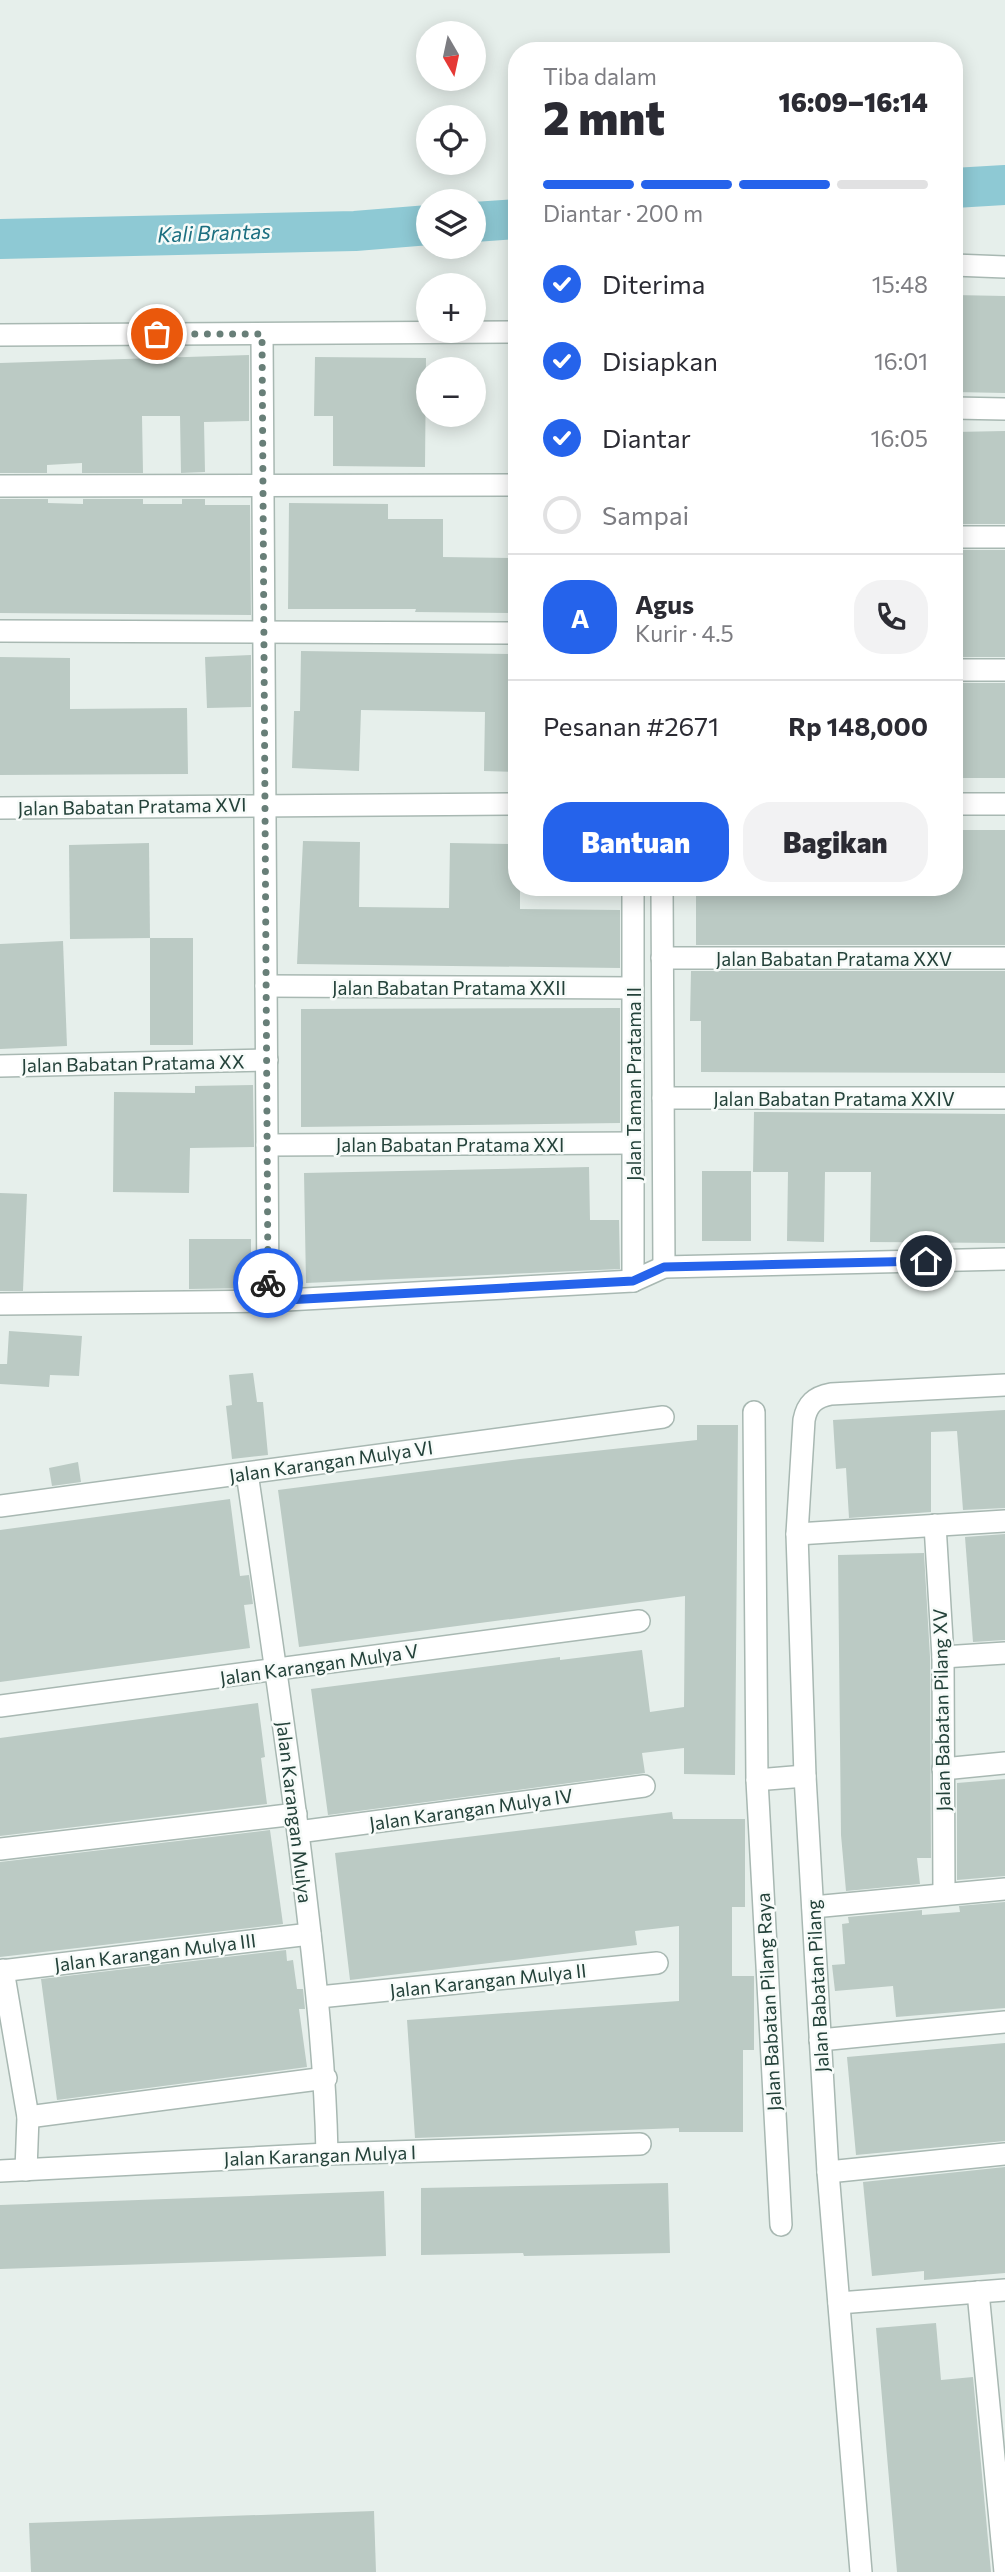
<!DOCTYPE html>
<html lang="id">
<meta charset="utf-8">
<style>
body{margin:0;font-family:Commissioner,sans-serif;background:#f2f2f3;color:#2b2b33;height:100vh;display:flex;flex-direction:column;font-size:26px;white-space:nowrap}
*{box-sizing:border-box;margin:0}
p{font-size:23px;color:#7c7c81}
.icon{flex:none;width:38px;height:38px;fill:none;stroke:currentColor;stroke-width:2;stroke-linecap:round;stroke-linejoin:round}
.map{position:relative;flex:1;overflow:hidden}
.side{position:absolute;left:508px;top:42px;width:455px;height:854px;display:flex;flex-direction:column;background:#fff;border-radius:28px;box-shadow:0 4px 18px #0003}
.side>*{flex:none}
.needle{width:46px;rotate:171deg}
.fabs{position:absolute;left:416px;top:21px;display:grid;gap:14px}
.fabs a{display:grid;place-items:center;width:70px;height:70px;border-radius:50%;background:#fff;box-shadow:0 4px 18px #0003;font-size:35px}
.pin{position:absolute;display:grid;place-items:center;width:60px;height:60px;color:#fff;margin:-30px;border:4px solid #fff;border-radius:50%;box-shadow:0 2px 7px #0007}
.courier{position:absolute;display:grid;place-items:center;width:70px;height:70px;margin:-35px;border:5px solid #2563eb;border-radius:50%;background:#fff;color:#222;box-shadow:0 2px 9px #0007}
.head em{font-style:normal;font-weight:800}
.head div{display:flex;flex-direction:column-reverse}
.head{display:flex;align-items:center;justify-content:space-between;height:119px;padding:0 35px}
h1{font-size:46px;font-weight:800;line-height:52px}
.bar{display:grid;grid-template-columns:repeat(4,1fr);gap:10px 7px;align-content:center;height:84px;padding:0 35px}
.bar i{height:9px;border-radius:5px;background:#e1e1e2}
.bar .on{background:#2563eb}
.bar p{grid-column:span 4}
.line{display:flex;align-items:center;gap:18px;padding:0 35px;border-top:2px solid #e1e1e2}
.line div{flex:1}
.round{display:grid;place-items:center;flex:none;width:74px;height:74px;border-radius:28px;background:#f2f2f3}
ol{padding:0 35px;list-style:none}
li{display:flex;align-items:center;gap:21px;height:77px}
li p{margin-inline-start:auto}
li .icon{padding:7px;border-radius:50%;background:#2563eb;color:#fff;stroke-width:4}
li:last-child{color:#7c7c81}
li i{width:38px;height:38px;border:4px solid #e1e1e2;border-radius:50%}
.action{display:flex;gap:14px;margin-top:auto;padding:14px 35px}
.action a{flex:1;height:80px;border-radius:28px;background:#2563eb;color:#fff;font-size:28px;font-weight:800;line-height:80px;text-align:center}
.action a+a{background:#f2f2f3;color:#2b2b33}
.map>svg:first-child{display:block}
</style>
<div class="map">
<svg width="1005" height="2572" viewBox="0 0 1005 2572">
<rect width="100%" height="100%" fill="#e6efeb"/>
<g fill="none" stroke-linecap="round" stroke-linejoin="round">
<!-- river -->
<g stroke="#8ec9d4" stroke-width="40">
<path d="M 954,188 L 1005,185"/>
<path d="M 474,222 L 516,219"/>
<path d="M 0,239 L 355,231 L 429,225"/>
</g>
</g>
<!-- building -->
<g fill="#bbcac4">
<path d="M 954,295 L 1005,296 L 1005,393 L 954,392 Z"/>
<path d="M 249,355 L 249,421 L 204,422 L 205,472 L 181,473 L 180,416 L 142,416 L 143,473 L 82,473 L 82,463 L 47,465 L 47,473 L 0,473 L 0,363 Z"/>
<path d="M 315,357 L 426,358 L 425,467 L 333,466 L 333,416 L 314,416 Z"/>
<path d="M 1005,431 L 1005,524 L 954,524 L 954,432 Z"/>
<path d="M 0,499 L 48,499 L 48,503 L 83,504 L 83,499 L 143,499 L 143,504 L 182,504 L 182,499 L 205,499 L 205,505 L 250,505 L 251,615 L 0,613 Z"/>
<path d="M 289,503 L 388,504 L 388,519 L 443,519 L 443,557 L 516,558 L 516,613 L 415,612 L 416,609 L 288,609 Z"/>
<rect x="954" y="550" width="51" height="107"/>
<path d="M 301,651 L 516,654 L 516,772 L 484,771 L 485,712 L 361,710 L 359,771 L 292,768 L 294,711 L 300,711 Z"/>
<path d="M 251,655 L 251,707 L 207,708 L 205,657 Z"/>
<path d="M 0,657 L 70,658 L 70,709 L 187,708 L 188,774 L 0,775 Z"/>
<rect x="954" y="683" width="51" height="95"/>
<path d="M 954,830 L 1005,830 L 1005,945 L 696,945 L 696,887 L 954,888 Z"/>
<path d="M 303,841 L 360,842 L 359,907 L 449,908 L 450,843 L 516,844 L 516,887 L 520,887 L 520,909 L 620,910 L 620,968 L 297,964 Z"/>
<path d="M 149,843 L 150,938 L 70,939 L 69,845 Z"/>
<rect x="150" y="938" width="43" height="107"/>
<path d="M 63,941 L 67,1046 L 0,1049 L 0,944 Z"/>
<path d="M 691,971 L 1005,971 L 1005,1073 L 701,1072 L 701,1021 L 690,1021 Z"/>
<path d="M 620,1008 L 620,1123 L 301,1127 L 301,1009 Z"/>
<path d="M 253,1085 L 254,1147 L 190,1148 L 189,1193 L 113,1192 L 114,1092 L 195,1093 L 195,1086 Z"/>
<path d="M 754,1112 L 1005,1114 L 1005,1243 L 870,1242 L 871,1172 L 825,1172 L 824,1242 L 787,1241 L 788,1172 L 753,1172 Z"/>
<path d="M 589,1167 L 590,1220 L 619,1220 L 620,1269 L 306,1283 L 304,1173 Z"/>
<rect x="702" y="1171" width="49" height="70"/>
<path d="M 0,1193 L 27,1194 L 23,1291 L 0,1291 Z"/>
<path d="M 189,1239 L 251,1239 L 251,1288 L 189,1289 Z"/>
<path d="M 9,1331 L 82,1336 L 79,1376 L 50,1375 L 49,1387 L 0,1384 L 0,1364 L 7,1364 Z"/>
<path d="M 253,1373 L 257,1402 L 263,1402 L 268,1455 L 232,1459 L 226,1406 L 232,1405 L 229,1375 Z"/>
<path d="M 1005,1410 L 1005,1508 L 963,1510 L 957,1431 L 931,1432 L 931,1512 L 849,1518 L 846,1468 L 836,1469 L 833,1420 Z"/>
<path d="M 697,1425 L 738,1425 L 735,1775 L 684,1774 L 684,1748 L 642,1753 L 645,1773 L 328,1815 L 311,1689 L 560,1657 L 560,1660 L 642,1650 L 650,1712 L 684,1707 L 685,1596 L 299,1647 L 278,1490 L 520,1459 L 697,1440 Z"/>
<path d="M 78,1462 L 81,1482 L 52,1486 L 49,1468 Z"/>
<path d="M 230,1499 L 240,1576 L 249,1575 L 253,1604 L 244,1605 L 250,1648 L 0,1682 L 0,1530 Z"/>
<path d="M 1005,1534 L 1005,1640 L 973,1642 L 965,1537 Z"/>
<path d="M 924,1553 L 930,1657 L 931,1858 L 917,1858 L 920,1884 L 846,1891 L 841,1835 L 838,1555 Z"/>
<path d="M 258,1703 L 265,1757 L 261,1758 L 267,1804 L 0,1836 L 0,1738 Z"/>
<path d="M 1005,1779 L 1005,1876 L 957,1880 L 957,1783 Z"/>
<path d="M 672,1812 L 673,1819 L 745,1819 L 745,1907 L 732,1907 L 732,1976 L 754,1976 L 754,2050 L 743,2050 L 743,2132 L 679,2132 L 679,2128 L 415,2138 L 407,2020 L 679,2001 L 679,1926 L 635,1931 L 637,1945 L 350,1980 L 335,1853 Z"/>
<path d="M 270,1830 L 283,1924 L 0,1957 L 0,1862 Z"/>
<path d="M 1005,1902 L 1005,2008 L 896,2017 L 893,1986 L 835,1991 L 832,1965 L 845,1964 L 842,1924 L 849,1923 L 848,1917 L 922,1910 L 922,1915 L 960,1912 L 959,1906 Z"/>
<path d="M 286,1950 L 287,1961 L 293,1960 L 297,1989 L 303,1989 L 305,2009 L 299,2009 L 307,2067 L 57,2100 L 41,1979 Z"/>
<path d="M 1005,2043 L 1005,2141 L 856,2155 L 847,2057 Z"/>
<path d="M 1005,2167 L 1005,2273 L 924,2280 L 924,2271 L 872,2276 L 863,2182 Z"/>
<path d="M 668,2183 L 670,2253 L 524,2256 L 523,2253 L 421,2255 L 421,2188 Z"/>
<path d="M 384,2191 L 386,2256 L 0,2269 L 0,2205 Z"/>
<path d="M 936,2323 L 941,2380 L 973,2377 L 991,2572 L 897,2572 L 876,2328 Z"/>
<path d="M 374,2511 L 376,2572 L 31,2572 L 29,2523 Z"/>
</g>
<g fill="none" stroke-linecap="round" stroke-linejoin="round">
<defs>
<g id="minor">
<path d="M 954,265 L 1005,267"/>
<path d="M 262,334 L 268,1301"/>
<path d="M 0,335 L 516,332"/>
<path d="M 954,408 L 1005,409"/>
<path d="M 0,486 L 516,485"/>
<path d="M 954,537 L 1005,537"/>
<path d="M 0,631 L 516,633"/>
<path d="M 954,670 L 1005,670"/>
<path d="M 954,804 L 1005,804"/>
<path d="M 0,808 L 516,804"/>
<path d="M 633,887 L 633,1281"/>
<path d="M 662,887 L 664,1267"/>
<path d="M 662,958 L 1005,958"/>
<path d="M 266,986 L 633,988"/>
<path d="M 0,1066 L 267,1060"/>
<path d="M 663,1098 L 1005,1098"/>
<path d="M 267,1145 L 633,1143"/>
<path d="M 0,1304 L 268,1301 L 633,1281 L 664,1267 L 1005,1259"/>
<path d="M 754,1412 L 757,1780 L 781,2225"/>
<path d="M 247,1473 C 266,1601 285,1729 301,1857 C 313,1956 325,2054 327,2154"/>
<path d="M 0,1506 L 663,1417"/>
<path d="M 935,1525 L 943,1657 L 944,1894"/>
<path d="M 797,1534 L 1005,1521"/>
<path d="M 943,1657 L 1005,1653"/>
<path d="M 0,1706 L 639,1621"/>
<path d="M 943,1769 L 1005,1763"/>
<path d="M 757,1780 L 805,1776"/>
<path d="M 298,1832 L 644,1786"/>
<path d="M 0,1849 L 296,1814"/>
<path d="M 813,1907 L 1005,1889"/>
<path d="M 3,1970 L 28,2117 L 26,2170"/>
<path d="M 0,1971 L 310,1934"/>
<path d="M 319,1997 L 657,1963"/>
<path d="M 820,2040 L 1005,2022"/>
<path d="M 28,2117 L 326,2078"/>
<path d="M 0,2171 L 327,2154 L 640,2144"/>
<path d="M 828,2172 L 1005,2154"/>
<path d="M 978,2292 L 1005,2572"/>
<path d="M 839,2303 L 1005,2290"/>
<path d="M 861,2572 L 828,2172 L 805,1776 L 797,1534 L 804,1420 C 807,1404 815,1397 831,1394 L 1005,1385"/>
</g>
</defs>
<!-- minor casing -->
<use href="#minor" stroke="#a8b8b2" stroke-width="24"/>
<!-- minor -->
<use href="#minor" stroke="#fff" stroke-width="21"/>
</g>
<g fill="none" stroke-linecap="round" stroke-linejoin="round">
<!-- done -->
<path stroke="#687f78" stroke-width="7" stroke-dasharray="0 12.6" d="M 157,334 L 262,334 L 268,1283"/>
<!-- route -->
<path stroke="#2563eb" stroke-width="9" d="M 268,1283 L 268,1301 L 633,1281 L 664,1267 L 926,1261"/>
</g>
<g text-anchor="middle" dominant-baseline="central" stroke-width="5" stroke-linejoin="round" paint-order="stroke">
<!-- street labels -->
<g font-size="19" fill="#24423a" stroke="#f7fbf9">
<text transform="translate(132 806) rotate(-1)">Jalan Babatan Pratama XVI</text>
<text x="834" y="958">Jalan Babatan Pratama XXV</text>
<text x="449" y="987">Jalan Babatan Pratama XXII</text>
<text transform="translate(133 1063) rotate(-1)">Jalan Babatan Pratama XX</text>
<text transform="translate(633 1084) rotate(-90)">Jalan Taman Pratama II</text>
<text x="834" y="1098">Jalan Babatan Pratama XXIV</text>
<text x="450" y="1144">Jalan Babatan Pratama XXI</text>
<text transform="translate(331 1461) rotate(-8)">Jalan Karangan Mulya VI</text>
<text transform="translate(319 1664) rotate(-8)">Jalan Karangan Mulya V</text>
<text transform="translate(941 1710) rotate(-91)">Jalan Babatan Pilang XV</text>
<text transform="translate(471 1809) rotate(-8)">Jalan Karangan Mulya IV</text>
<text transform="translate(295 1812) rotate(83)">Jalan Karangan Mulya</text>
<text transform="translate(155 1952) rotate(-7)">Jalan Karangan Mulya III</text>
<text transform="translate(488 1980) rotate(-6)">Jalan Karangan Mulya II</text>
<text transform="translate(817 1986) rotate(-93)">Jalan Babatan Pilang</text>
<text transform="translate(768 2002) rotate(-93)">Jalan Babatan Pilang Raya</text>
<text transform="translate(320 2155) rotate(-2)">Jalan Karangan Mulya I</text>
</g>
<!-- water labels -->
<g font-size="21" font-style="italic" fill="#1c6f80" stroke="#f7fbf9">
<text transform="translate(214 232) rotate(-2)">Kali Brantas</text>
</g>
</g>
</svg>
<div class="fabs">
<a><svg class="needle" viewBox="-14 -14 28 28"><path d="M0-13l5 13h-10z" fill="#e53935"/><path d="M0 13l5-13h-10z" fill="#7c7c81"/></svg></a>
<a><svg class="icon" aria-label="locate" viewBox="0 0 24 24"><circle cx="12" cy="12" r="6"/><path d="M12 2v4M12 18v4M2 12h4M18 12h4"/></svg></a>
<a><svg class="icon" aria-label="layers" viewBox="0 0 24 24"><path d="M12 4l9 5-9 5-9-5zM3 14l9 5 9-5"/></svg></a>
<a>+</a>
<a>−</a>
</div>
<div class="pin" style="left:157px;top:334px;background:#ea580c"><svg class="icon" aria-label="bag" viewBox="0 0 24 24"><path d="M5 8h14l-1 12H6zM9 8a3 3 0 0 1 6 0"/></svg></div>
<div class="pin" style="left:926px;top:1261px;background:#1f2937"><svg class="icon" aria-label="home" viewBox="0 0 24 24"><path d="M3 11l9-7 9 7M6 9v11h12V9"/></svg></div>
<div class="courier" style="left:268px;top:1283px"><svg class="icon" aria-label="bike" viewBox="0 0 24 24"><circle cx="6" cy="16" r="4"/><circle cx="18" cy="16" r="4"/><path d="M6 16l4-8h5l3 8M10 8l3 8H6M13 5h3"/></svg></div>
<section class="side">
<div class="head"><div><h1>2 mnt</h1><p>Tiba dalam</p></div><em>16:09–16:14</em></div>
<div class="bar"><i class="on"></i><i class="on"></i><i class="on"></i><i></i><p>Diantar · 200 m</p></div>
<ol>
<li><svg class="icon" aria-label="check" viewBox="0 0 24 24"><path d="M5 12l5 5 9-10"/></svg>Diterima<p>15:48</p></li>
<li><svg class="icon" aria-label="check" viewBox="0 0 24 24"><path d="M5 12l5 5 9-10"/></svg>Disiapkan<p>16:01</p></li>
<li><svg class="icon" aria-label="check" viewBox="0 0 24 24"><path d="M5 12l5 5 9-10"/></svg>Diantar<p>16:05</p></li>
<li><i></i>Sampai</li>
</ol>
<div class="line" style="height:126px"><b class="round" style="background:#2563eb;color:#fff">A</b><div><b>Agus</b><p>Kurir · 4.5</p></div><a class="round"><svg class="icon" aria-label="phone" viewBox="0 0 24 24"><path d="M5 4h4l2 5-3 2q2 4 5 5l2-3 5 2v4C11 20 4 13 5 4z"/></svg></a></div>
<div class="line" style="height:91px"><div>Pesanan #2671</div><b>Rp 148,000</b></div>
<div class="action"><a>Bantuan</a><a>Bagikan</a></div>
</section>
</div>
